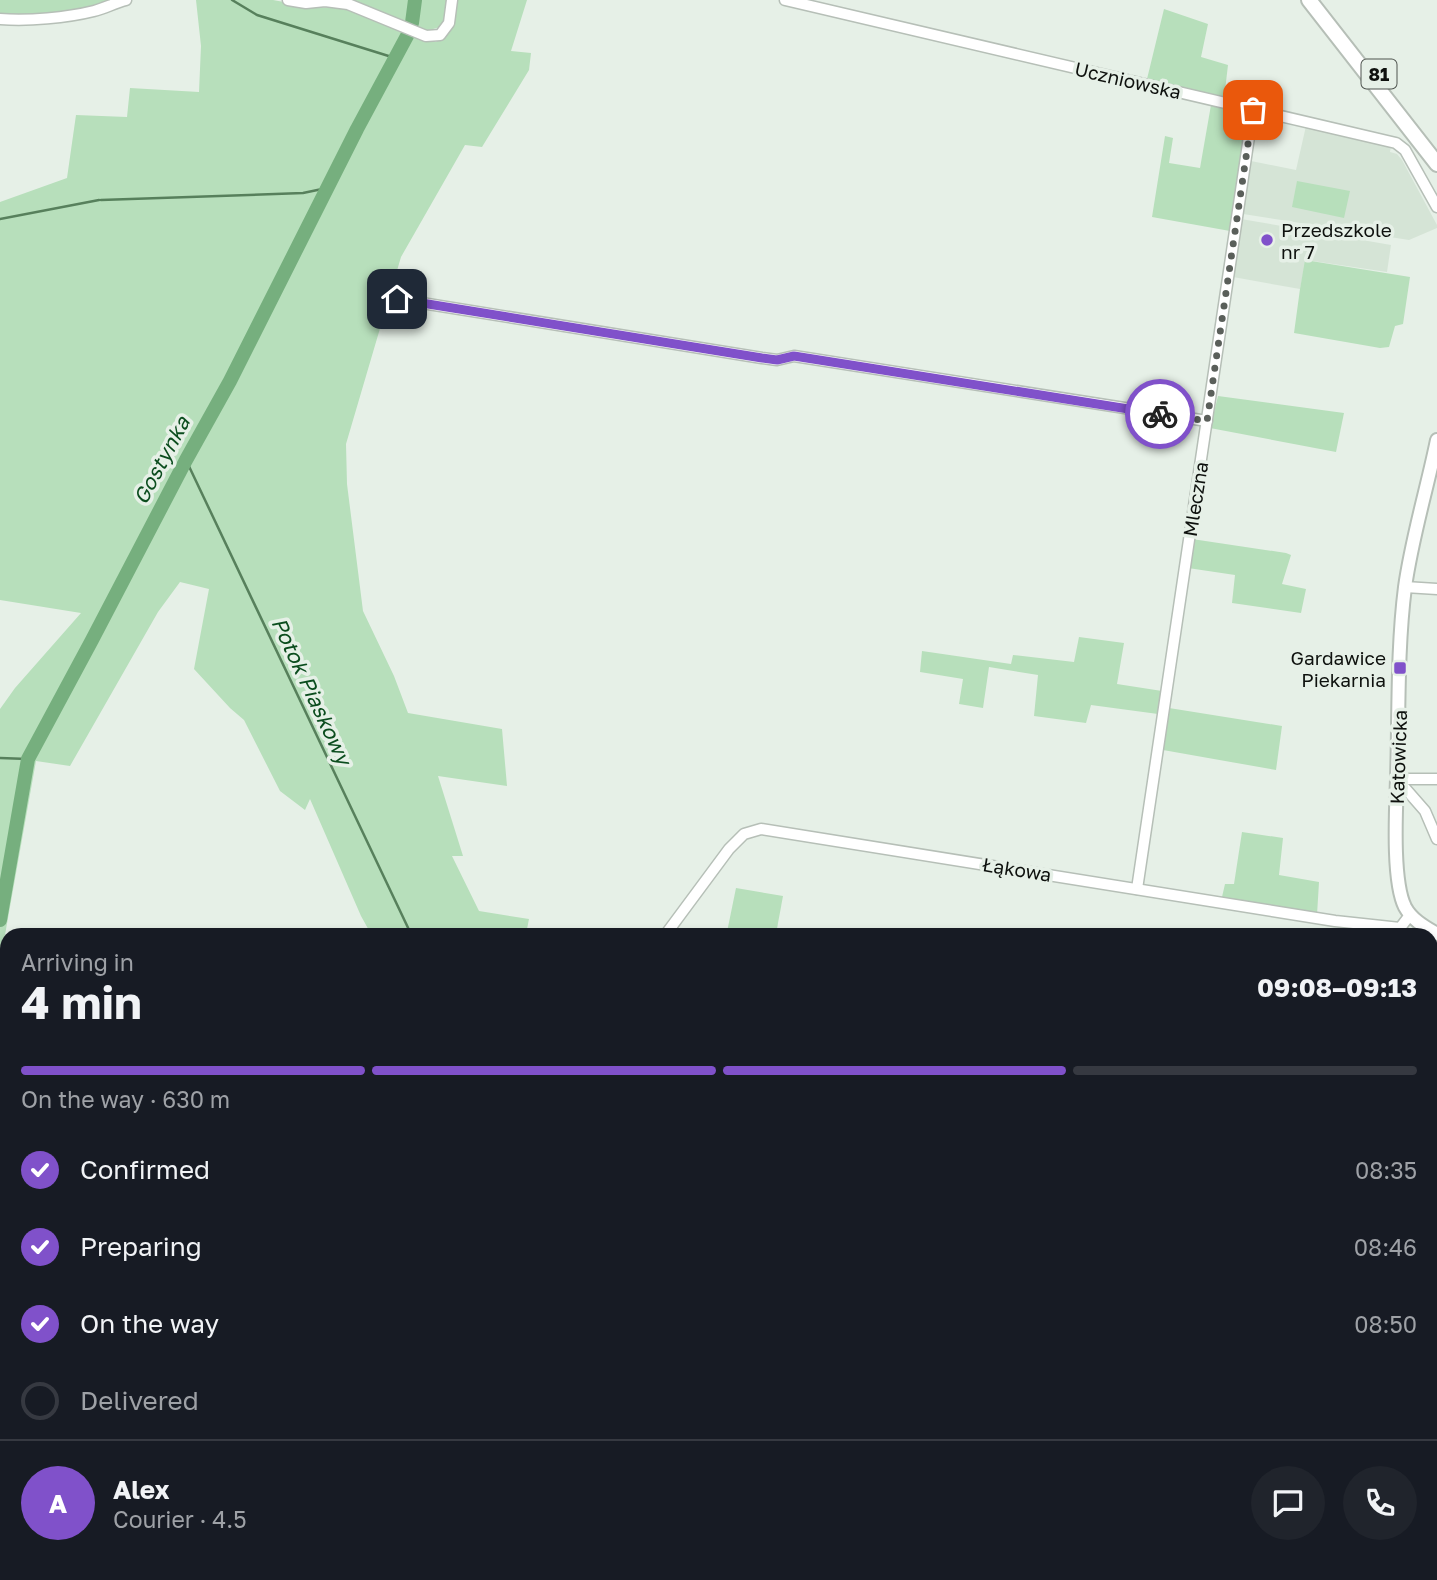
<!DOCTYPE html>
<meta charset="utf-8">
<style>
body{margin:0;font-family:"Golos Text",sans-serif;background:#20242c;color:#f1f3f6;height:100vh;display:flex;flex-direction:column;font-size:26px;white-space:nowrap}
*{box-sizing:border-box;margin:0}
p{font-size:23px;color:#9ea1a6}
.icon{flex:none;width:38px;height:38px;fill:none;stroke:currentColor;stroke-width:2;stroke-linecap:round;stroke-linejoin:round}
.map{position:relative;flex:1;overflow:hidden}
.sheet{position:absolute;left:0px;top:928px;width:1438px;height:653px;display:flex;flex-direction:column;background:#171b24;border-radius:21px 21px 0 0;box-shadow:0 4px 10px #0003}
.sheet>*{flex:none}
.pin{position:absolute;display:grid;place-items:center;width:60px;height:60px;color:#fff;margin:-30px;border-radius:14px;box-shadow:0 4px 10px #0006}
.courier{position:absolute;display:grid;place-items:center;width:70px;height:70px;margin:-35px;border:5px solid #8051ca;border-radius:50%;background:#fff;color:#222;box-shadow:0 2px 9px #0007}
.summary em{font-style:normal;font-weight:700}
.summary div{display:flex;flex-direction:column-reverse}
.summary{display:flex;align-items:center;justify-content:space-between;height:119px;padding:0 21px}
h1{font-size:46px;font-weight:700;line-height:52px}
.bar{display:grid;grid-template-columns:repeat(4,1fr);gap:10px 7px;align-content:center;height:84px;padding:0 21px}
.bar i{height:9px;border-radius:5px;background:#363941}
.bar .current{background:#8051ca}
.bar p{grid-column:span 4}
.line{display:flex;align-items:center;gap:18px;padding:0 21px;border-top:2px solid #363941}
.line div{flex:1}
.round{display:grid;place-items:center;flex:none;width:74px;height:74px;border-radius:37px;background:#20242c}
ol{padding:0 21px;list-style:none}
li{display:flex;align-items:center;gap:21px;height:77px}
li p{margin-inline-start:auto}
li .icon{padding:7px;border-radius:50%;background:#8051ca;color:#fff;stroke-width:4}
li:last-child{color:#9ea1a6}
li i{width:38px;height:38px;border:4px solid #363941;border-radius:50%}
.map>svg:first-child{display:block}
</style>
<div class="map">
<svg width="1437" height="1580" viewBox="0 0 1437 1580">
<rect width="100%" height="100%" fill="#e6f0e7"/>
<!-- built -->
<g fill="#d5e4d6">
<path d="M 1306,126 L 1391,146 L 1390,152 L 1397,154 L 1402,160 L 1437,225 L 1437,228 L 1409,240 L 1243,214 L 1251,161 L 1296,170 Z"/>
<path d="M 1241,219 L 1391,245 L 1387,272 L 1306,260 L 1300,289 L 1233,277 Z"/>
</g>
<!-- green -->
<g fill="#b7dfbb">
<path d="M 0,0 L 113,0 L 90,9 L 13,17 L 0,16 Z"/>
<path d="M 196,0 L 273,0 L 311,7 L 345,8 L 415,37 L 436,42 L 448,30 L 456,0 L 527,0 L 511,51 L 531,53 L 529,70 L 482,147 L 465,145 L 401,257 L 346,444 L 347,484 L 363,611 L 394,676 L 408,713 L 502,729 L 507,786 L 438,776 L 463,856 L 452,856 L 479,911 L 529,919 L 526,934 L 371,934 L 361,916 L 310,799 L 305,810 L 280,791 L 244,720 L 230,708 L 194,669 L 209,589 L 180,582 L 158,612 L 70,766 L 36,761 L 0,963 L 0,709 L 15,688 L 81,613 L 0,600 L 0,202 L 67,178 L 76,115 L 127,117 L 130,88 L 199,92 L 201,46 Z"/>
<path d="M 350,0 L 449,0 L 447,15 L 440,27 L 426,31 Z"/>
<path d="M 1164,9 L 1208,24 L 1201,57 L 1228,65 L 1224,99 L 1147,79 Z"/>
<path d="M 1211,105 L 1247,114 L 1230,231 L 1152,217 L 1165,136 L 1173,138 L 1169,163 L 1200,168 Z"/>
<path d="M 1297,181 L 1350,191 L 1344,218 L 1292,207 Z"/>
<path d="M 1305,260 L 1410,277 L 1403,324 L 1395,326 L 1389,347 L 1380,348 L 1294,333 L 1300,289 Z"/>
<path d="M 1218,396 L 1344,413 L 1336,452 L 1210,428 Z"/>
<path d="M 1192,539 L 1286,553 L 1291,555 L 1282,584 L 1306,589 L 1301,613 L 1232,603 L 1235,575 L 1188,568 Z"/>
<path d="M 1079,637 L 1124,643 L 1117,684 L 1162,691 L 1158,714 L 1091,705 L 1086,723 L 1034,716 L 1038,675 L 989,667 L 983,708 L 959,704 L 963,679 L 920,672 L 922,651 L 1011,664 L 1013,655 L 1074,662 Z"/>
<path d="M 1169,708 L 1282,726 L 1276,770 L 1163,750 Z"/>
<path d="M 1242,832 L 1283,838 L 1279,875 L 1319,882 L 1317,915 L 1222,897 L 1225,884 L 1234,884 Z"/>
<path d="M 736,888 L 783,896 L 776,934 L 741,934 L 727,932 Z"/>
<path d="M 0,1077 L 7,1079 L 7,1128 L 0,1127 Z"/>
<path d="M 1432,1134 L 1437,1136 L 1437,1172 L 1432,1216 Z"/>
<path d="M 0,1295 L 7,1297 L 7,1573 L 491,1573 L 486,1580 L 0,1580 Z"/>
<path d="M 1432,1509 L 1437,1512 L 1437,1580 L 1301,1580 L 1300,1573 L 1432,1573 Z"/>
<path d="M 1069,1573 L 1217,1573 L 1215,1580 L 1071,1580 Z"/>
</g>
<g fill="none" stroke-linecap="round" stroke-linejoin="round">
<!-- stream -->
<g stroke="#57805c" stroke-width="2.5">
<path d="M 232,0 L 257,15 L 395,58"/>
<path d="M 101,200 L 303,193 L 327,188"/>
<path d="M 0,219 L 99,200"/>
<path d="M 186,460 L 411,934"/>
<path d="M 0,758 L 28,759"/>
<path d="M 1299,1575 L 1304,1580"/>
</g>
<!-- river -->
<g stroke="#76af7e" stroke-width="14">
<path d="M 412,23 L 415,0"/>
<path d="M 0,920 L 28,759 L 92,640 L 186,460 L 230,381 L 357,129 L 407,36"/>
</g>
<defs>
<g id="minor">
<path d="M 288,0 L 306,3 L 325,1 L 348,4 L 426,36 L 440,35 L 449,23 L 452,0"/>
<path d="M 785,0 L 1396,143 L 1405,150 L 1437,207"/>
<path d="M 0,19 C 29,21 66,18 94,11 C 105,8 115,3 126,0"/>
<path d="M 397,299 L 762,358 L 777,360 L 794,356 L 1207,421"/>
<path d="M 1405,587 L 1437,589"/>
<path d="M 1397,779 L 1425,811 L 1437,839"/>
<path d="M 1397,779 L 1437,779"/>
<path d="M 1137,889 L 1253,110"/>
<path d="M 666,934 L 729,849 L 744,834 L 761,829 L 1335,921 L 1400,928 L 1410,915"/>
<path d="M 0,1074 L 7,1075"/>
<path d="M 1432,1365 L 1437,1369"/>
</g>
<g id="tertiary">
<path d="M 1437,440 C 1427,489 1412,537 1405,587 C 1397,650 1399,715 1397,779 C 1396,810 1392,881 1405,907 C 1412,920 1425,927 1437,934"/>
<path d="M 1432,1314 L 1437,1313"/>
<path d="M 1290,1580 L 1292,1573"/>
</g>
<path id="primary" d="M 1309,0 L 1437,164"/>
</defs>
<!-- minor casing -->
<use href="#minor" stroke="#b6bfb7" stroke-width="13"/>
<!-- tertiary casing -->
<use href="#tertiary" stroke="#b6bfb7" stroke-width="16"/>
<!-- primary casing -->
<use href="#primary" stroke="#b6bfb7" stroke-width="18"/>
<!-- minor -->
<use href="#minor" stroke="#fff" stroke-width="10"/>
<!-- tertiary -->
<use href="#tertiary" stroke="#fff" stroke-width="12"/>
<!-- primary -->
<use href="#primary" stroke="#fff" stroke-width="14"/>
</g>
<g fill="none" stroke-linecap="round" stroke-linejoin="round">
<!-- done -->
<path stroke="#5a5f5a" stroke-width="7" stroke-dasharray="0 12.6" d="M 1160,414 L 1207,421 L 1253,110"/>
<!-- route -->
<path stroke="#8051ca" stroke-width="9" d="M 397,299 L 762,358 L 777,360 L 794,356 L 1160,414"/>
</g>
<!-- markers -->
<g fill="#8051ca" stroke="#e6f0e7" stroke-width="2.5">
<circle cx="1267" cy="240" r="7"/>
<rect x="1393" y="661" width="14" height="14" rx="3.5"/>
</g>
<g text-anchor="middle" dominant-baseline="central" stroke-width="7" stroke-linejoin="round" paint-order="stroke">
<!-- shield labels -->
<rect fill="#e6f0e7" stroke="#4f544f" stroke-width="2" x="1361.5" y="59.5" width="35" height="29" rx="5"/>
<g font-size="18" font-weight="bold" fill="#0e110e">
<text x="1379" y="74">81</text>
</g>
<!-- street labels -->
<g font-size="19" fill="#0e110e" stroke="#e6f0e7">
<text transform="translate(1128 80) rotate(13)">Uczniowska</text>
<text transform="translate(1195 499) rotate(-81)">Mleczna</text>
<text transform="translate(1398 757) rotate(-88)">Katowicka</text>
<text transform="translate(1017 869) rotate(9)">Łąkowa</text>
</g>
<!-- poi labels -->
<g font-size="19" fill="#0e110e" stroke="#e6f0e7" text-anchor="start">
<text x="1281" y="229">Przedszkole<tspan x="1281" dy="22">nr 7</tspan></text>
<text x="1386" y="657" text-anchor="end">Gardawice<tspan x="1386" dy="22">Piekarnia</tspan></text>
</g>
<!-- water labels -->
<g font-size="21" font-style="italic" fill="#0b4d1e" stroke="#e6f0e7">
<text transform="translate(161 460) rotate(-62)">Gostynka</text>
<text transform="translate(312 691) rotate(65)">Potok Piaskowy</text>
</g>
</g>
</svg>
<div class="pin" style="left:1253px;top:110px;background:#ea580c"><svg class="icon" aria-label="bag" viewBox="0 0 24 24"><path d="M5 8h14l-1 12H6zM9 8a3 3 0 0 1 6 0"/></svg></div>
<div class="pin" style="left:397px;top:299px;background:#1f2937"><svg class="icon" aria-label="home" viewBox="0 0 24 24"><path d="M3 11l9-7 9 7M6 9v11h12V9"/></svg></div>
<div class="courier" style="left:1160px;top:414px"><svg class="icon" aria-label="bike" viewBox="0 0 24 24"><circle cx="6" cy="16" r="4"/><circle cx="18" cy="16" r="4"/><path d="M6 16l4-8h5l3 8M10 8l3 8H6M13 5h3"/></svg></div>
<section class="sheet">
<div class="summary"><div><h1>4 min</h1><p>Arriving in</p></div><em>09:08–09:13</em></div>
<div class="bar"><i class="current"></i><i class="current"></i><i class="current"></i><i></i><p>On the way · 630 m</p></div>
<ol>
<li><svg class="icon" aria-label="check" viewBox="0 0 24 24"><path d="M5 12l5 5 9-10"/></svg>Confirmed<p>08:35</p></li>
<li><svg class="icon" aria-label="check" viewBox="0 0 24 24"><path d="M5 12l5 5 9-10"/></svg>Preparing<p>08:46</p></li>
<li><svg class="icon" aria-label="check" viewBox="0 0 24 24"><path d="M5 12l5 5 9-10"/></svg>On the way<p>08:50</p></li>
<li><i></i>Delivered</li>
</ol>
<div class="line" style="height:126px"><b class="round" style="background:#8051ca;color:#fff">A</b><div><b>Alex</b><p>Courier · 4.5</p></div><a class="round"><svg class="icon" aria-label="chat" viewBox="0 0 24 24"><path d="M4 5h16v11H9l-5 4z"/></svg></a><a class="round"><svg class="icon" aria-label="phone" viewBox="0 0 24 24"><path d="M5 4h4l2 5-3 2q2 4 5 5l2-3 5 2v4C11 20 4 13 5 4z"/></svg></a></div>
</section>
</div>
